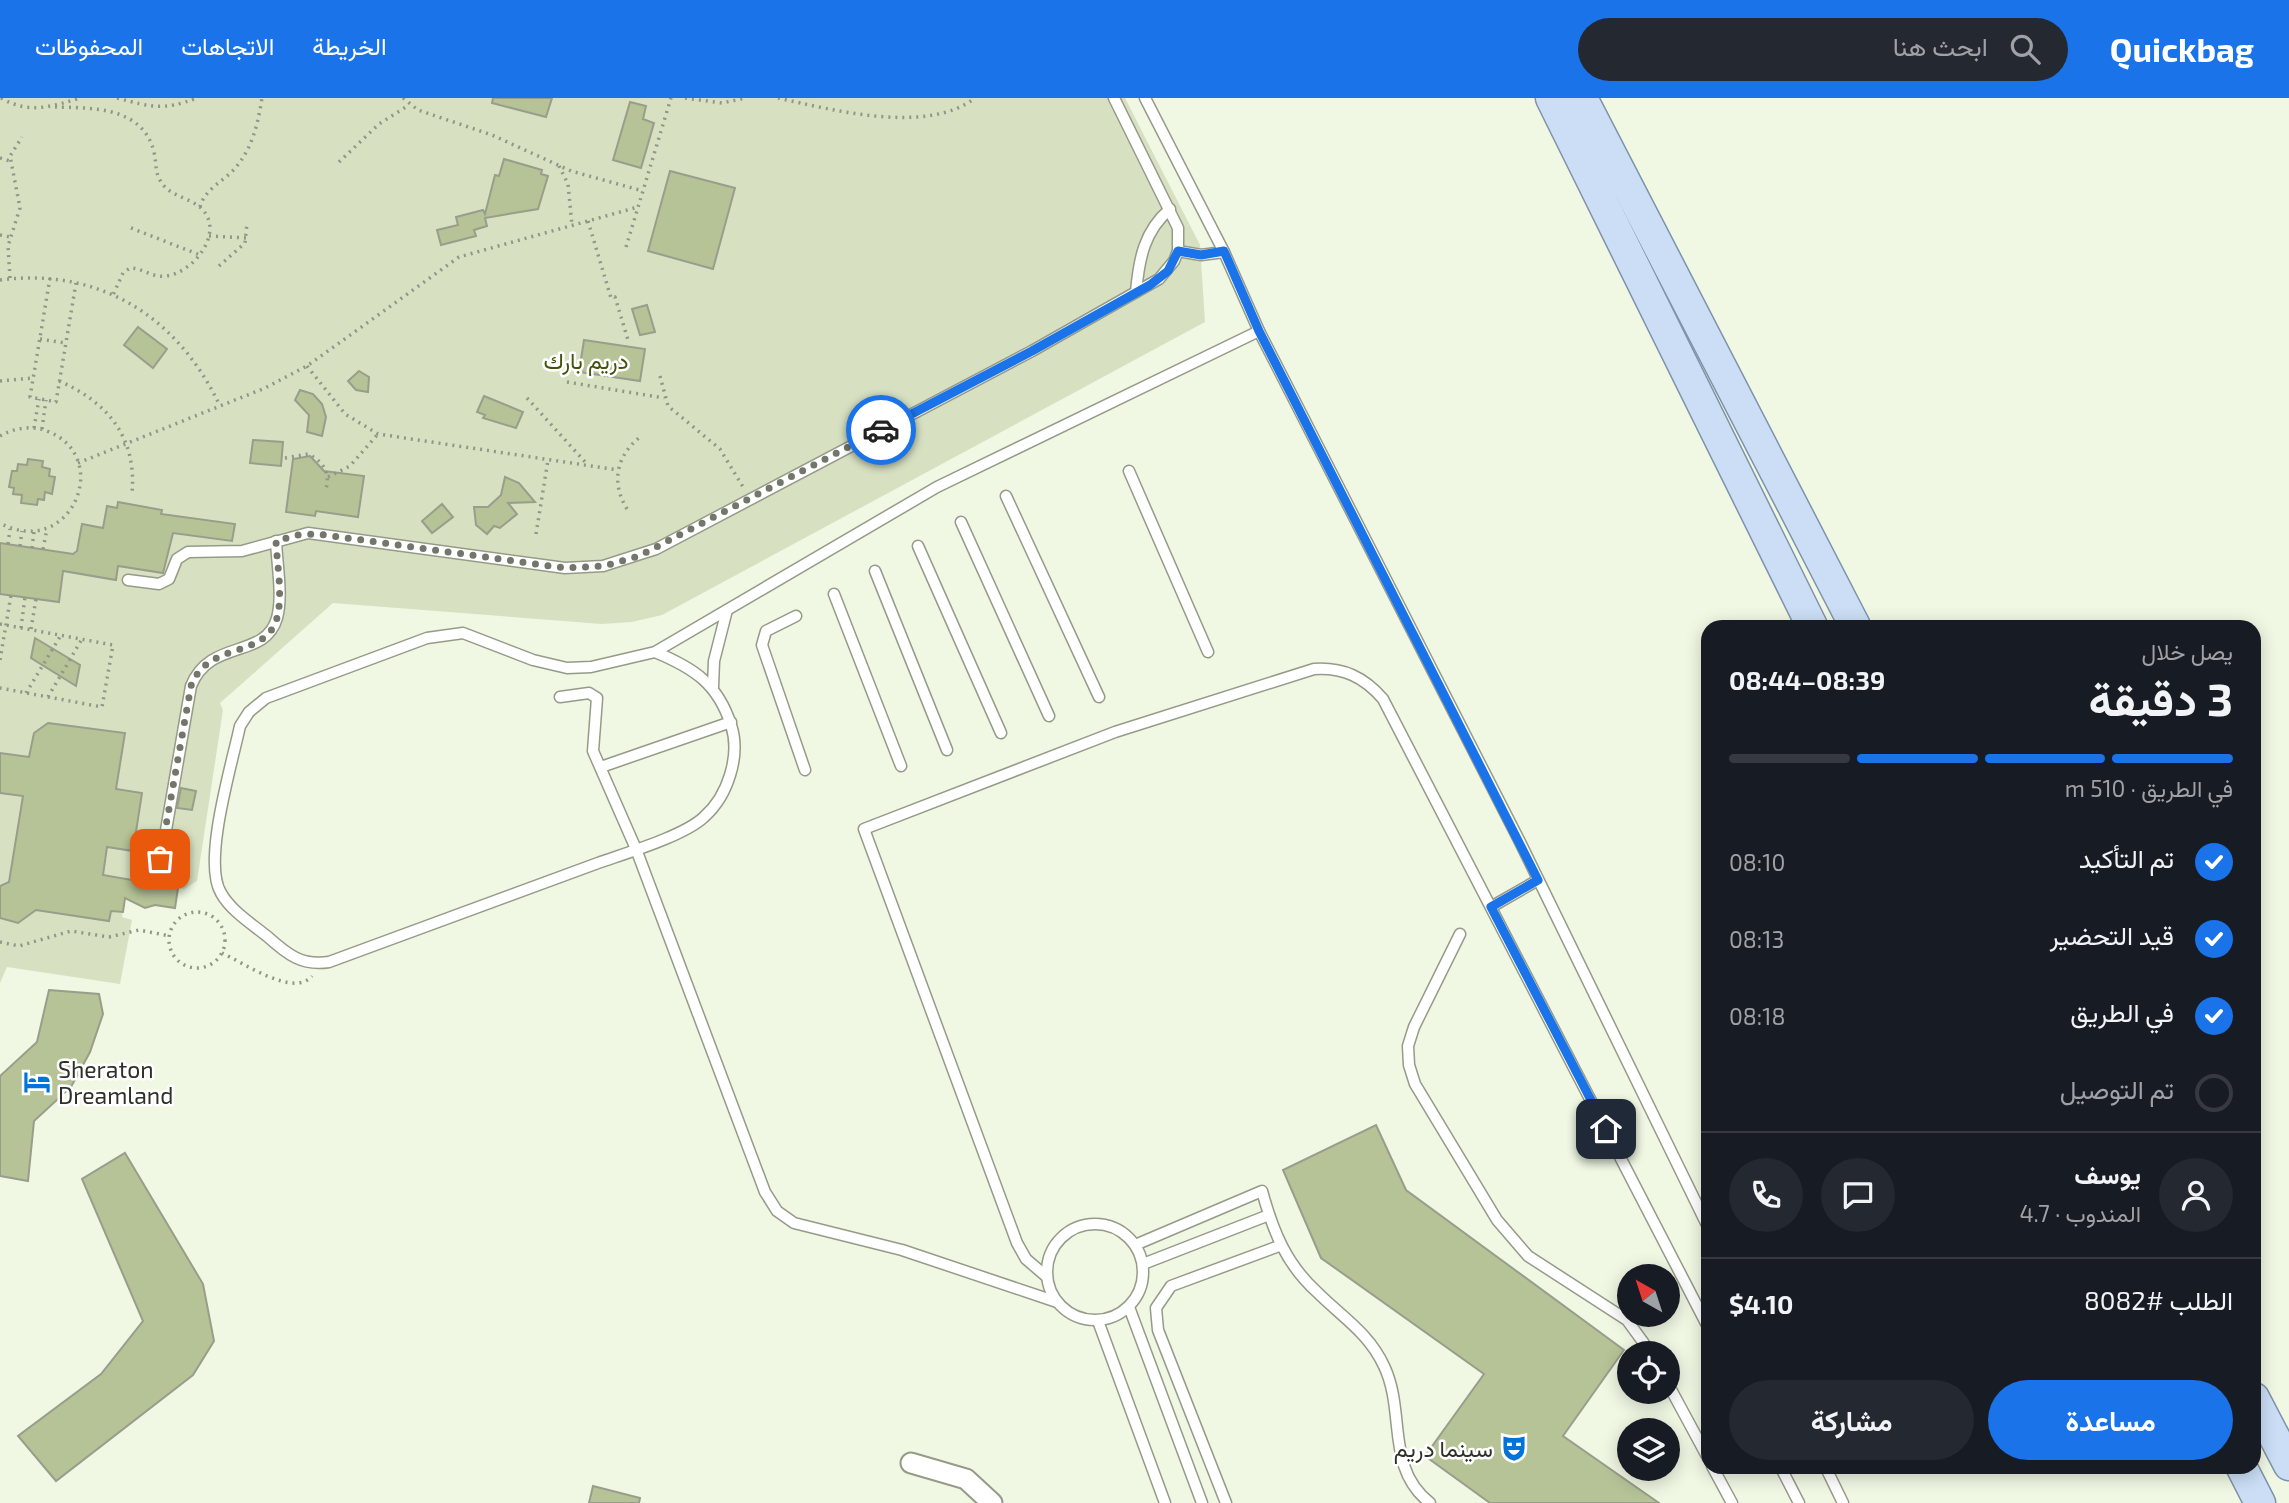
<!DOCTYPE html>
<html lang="ar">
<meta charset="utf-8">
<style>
body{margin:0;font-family:"Exo 2",Vazirmatn,sans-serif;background:#242831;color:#f1f3f6;direction:rtl;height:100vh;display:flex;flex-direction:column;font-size:26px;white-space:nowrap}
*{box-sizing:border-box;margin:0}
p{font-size:23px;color:#9ea1a6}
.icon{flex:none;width:38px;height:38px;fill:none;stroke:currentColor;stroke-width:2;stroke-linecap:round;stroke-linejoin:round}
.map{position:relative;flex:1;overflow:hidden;direction:ltr}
.side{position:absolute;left:1701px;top:522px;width:560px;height:854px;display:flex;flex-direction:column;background:#171b24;border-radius:21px;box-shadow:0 4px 18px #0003;direction:rtl}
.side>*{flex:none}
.needle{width:46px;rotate:321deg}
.controls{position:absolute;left:1617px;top:1166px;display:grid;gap:14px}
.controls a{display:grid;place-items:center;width:63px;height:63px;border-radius:50%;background:#171b24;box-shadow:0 4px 18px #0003;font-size:35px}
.pin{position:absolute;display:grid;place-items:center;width:60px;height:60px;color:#fff;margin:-30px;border-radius:14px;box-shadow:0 4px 10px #0006}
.courier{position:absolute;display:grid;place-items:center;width:70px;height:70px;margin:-35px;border:5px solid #1a73e8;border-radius:50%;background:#fff;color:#222;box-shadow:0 2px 9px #0007}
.head em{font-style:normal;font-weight:700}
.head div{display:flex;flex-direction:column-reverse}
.head{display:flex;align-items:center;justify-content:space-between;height:119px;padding:0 28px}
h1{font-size:46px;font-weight:700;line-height:52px}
.bar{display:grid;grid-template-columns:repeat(4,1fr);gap:10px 7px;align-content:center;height:84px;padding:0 28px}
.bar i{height:9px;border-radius:5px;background:#363941}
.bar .on{background:#1a73e8}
.bar p{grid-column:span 4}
.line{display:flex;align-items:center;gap:18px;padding:0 28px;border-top:2px solid #363941}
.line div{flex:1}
.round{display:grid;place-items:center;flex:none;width:74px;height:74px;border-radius:37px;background:#242831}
ol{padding:0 28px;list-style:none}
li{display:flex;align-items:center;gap:21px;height:77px}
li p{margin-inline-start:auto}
li .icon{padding:7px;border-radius:50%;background:#1a73e8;color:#fff;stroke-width:4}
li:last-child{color:#9ea1a6}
li i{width:38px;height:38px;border:4px solid #363941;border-radius:50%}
.button{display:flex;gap:14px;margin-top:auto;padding:14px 28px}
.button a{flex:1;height:80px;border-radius:42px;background:#1a73e8;color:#fff;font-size:28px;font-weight:700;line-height:80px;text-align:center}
.button a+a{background:#242831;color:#f1f3f6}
header{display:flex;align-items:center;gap:42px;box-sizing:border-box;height:98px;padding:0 35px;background:#1a73e8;color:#fff}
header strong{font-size:33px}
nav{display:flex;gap:38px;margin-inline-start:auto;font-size:24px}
.search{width:490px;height:63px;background:#242831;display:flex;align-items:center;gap:18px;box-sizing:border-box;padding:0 24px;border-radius:38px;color:#9ea1a6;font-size:26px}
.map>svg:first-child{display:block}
</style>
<header>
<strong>Quickbag</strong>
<div class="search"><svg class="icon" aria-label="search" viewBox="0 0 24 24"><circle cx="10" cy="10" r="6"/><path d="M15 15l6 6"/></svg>ابحث هنا</div>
<nav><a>الخريطة</a><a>الاتجاهات</a><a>المحفوظات</a></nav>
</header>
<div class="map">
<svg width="2289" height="1405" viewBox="0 0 2289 1405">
<rect width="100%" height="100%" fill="#f0f7e3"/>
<!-- green -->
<path fill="#d7e1c2" d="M 0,0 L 1125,0 L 1200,147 L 1205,224 L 662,517 L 632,524 L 602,526 L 333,505 L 220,605 L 223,612 L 197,783 L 184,791 L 128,782 L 122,819 L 132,822 L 120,886 L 7,869 L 0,885 Z"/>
<!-- building -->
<g fill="#b5c396" stroke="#989e8b" stroke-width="2">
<path d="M 493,0 L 552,0 L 546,19 L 492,5 Z"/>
<path d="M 630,4 L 646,8 L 643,21 L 654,25 L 641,70 L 613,62 Z"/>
<path d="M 504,61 L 542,72 L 541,76 L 548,78 L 538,111 L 485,120 L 487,128 L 474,132 L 476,138 L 441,147 L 437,132 L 458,127 L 456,119 L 483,112 L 485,116 L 495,77 L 499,78 Z"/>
<path d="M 670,73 L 735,90 L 713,171 L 648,153 Z"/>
<path d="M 647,207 L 655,234 L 640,237 L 632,211 Z"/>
<path d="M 138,229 L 167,251 L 153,270 L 124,247 Z"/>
<path d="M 584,242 L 645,251 L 640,283 L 579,274 Z"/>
<path d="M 359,273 L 369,279 L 368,294 L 356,292 L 348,283 Z"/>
<path d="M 300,292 L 313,296 L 322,306 L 326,319 L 322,338 L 307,334 L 309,317 L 295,302 Z"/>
<path d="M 484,298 L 523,314 L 516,330 L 483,320 L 485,317 L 477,314 Z"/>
<path d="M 253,342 L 283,344 L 281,368 L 250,365 Z"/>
<path d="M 310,358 L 324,373 L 364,378 L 358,419 L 316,413 L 315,418 L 286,414 L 293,361 Z"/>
<path d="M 28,361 L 43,363 L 42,369 L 50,371 L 49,378 L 55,379 L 52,396 L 45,394 L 44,402 L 38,401 L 37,407 L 21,405 L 22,397 L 13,396 L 14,390 L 9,389 L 12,373 L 17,373 L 18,366 L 27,367 Z"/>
<path d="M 505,379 L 519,385 L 535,404 L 508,405 L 517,416 L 500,430 L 494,428 L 487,436 L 476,427 L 474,409 L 488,409 L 501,397 Z"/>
<path d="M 118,404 L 162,412 L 161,416 L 235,426 L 232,443 L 173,435 L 163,475 L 118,468 L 116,482 L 63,473 L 59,504 L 0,496 L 0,445 L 73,456 L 77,453 L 82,426 L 103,430 L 107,408 L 117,410 Z"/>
<path d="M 442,406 L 453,419 L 432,435 L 422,423 Z"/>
<path d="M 35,540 L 80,567 L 76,588 L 31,560 Z"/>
<path d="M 48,625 L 125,635 L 116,691 L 142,695 L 133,753 L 107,749 L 103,777 L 178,790 L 175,810 L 155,807 L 145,810 L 125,800 L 123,814 L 111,813 L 109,823 L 36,812 L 18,825 L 0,820 L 0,788 L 9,784 L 23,698 L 0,695 L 0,655 L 29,659 L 34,635 Z"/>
<path d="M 181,690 L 196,693 L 192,712 L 177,710 Z"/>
<path d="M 49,892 L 99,896 L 103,916 L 90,954 L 71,989 L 34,1023 L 28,1083 L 0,1078 L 0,978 L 37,944 Z"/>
<path d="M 1376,1027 L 1406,1092 L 1624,1252 L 1563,1338 L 1659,1405 L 1490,1405 L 1425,1358 L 1484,1276 L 1321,1160 L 1283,1072 Z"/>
<path d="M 125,1055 L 203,1186 L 214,1243 L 193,1277 L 56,1383 L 18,1338 L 101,1276 L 143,1223 L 82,1081 Z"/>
<path d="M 593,1388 L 640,1400 L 639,1405 L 589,1405 Z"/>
</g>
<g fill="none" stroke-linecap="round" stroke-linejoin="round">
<defs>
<g id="lane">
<path d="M 1145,0 L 1224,154 L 1259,233 L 1520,744 L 1708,1129"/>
<path d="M 1178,153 L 1201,157 L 1224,154"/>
<path d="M 1136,194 C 1139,161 1144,133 1170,111"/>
<path d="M 1129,373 L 1208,554"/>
<path d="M 1006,398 L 1099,599"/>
<path d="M 961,424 L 1049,618"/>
<path d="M 918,448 L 1001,635"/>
<path d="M 875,473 L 947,652"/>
<path d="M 128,482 L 159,486 L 169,481 L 177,461 L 188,454 L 242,453 L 308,435 L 565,470 L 603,468 L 656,451 L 1032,253 L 1159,181 L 1174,163 L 1178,153 L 1178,130 L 1114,0"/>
<path d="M 834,496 L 901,668"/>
<path d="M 796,518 L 766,533 L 762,547 L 805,672"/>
<path d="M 655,554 C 694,570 718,586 731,627 C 741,657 728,698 704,719 C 684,738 626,755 598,765 C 508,798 418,831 329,864 C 302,868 288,857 268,839 C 252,826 231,813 221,795 C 202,764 232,666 240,628 L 249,614 L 266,600 L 427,540 L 463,535 L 533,562 L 567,570 L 591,569 L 655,554 L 937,389 L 1259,233"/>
<path d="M 713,589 L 714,563 L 727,512"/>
<path d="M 560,599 L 589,595 L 597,600 L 593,653 L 636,751 L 765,1094 L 777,1113 L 794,1125 L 902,1152 L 1057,1204"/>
<path d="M 601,669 L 731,624"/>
<path d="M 161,761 L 191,588 C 210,540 265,562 277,520 C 283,498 277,467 276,443"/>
<path d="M 1491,809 L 1538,782"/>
<path d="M 1460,836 L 1414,929 L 1408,948 L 1409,967 L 1415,986 L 1497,1122 L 1528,1158 L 1627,1222 L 1651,1255"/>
<circle cx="1095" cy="1174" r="48"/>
<path d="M 1135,1147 L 1262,1093 C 1273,1133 1286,1166 1317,1194 C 1342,1219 1369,1235 1384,1268 C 1406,1314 1385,1370 1430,1405"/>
<path d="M 1143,1166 L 1269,1117"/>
<path d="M 1047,1179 L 1026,1161 L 1017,1145 L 864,731 L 1115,634 L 1314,571 C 1343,569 1364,579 1383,601 L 1708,1229"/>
<path d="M 1129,1209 L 1202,1405"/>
<path d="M 1098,1223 L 1165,1405"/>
<path d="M 1668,1286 L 1708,1360"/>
<path d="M 1712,1368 L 1732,1405"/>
<path d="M 1780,1368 L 1799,1405"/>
<path d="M 1825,1368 L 1843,1405"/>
<path d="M 1226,1405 L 1158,1232 L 1156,1210 L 1171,1188 L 1279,1148"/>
</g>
<path id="street" d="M 911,1365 L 966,1381 L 992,1405"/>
<g id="primary">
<path d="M 1551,0 L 1812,528"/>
<path d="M 1582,0 L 1855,528"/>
<path d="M 2254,1300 L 2289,1367"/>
<path d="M 2241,1368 L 2260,1405"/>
</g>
</defs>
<!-- lane casing -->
<use href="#lane" stroke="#959b88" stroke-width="13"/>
<!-- street casing -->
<use href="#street" stroke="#959b88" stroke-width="23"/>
<!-- primary casing -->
<use href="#primary" stroke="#7e93aa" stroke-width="33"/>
<!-- path -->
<g stroke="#919688" stroke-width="3.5" stroke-dasharray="2 5" stroke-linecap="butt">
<path d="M 1,0 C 30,17 52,8 81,0"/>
<path d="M 117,0 C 152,9 162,13 197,0"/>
<path d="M 403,0 L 418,12 L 492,37 L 571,73 L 643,93"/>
<path d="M 685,0 L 722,5 L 746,0"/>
<path d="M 778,0 C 833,12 927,37 975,0"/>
<path d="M 55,9 C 91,10 143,8 154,54 C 157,68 154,77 165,89 C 175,99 192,101 202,111 C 225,135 193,175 166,178 C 152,180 143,170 130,170 L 123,175 L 113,197"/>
<path d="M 0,60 L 10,63"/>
<path d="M 339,64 L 379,26 L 409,7"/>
<path d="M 559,68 L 568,86 L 572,127"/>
<path d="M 200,109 C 205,90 225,83 237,68 C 253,48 258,25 262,0"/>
<path d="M 588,123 L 611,200 L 615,199 L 628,242"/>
<path d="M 131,130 L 200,157"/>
<path d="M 0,137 L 10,139"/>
<path d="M 209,138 L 247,140"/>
<path d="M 626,149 L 671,0"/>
<path d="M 219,168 L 245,145 L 247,125"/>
<path d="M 10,180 L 8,148 L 20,110 L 10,58 L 22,39"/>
<path d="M 50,180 L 30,299 L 56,304 L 76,185"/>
<path d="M 0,182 C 100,169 178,219 220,308"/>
<path d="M 40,241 L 65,245"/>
<path d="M 307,268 L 345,316 L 378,336 L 618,372"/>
<path d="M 660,278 L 668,308 L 720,351 L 743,389"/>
<path d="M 0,283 L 33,280"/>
<path d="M 59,283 C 108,304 137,340 132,395"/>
<path d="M 567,284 L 664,300"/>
<path d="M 527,300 L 587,366"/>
<path d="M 34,330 L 39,301"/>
<path d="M 42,331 L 46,302"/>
<path d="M 0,338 C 14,330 31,327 47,333 C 115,359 70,463 0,425"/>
<path d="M 285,360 L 308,356 C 325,364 331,377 325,394"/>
<path d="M 78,365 L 265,290 L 307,268 L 459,159 L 638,109"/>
<path d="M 328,379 L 350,368 L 378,336"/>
<path d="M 627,411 C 611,385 616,358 640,339"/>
<path d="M 536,436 L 548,362"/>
<path d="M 8,446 L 10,431"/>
<path d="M 20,448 L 22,433"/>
<path d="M 32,450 L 34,434"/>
<path d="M 43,451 L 47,431"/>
<path d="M 0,526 L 113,547 L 102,609 L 0,590"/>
<path d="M 21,530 L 25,499"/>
<path d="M 31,531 L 36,501"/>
<path d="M 0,562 L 11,497"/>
<path d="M 26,595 L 61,537"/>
<path d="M 48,599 L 82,541"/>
<circle cx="197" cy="842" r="28"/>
<path d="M 0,844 L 19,848 L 71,833 L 109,839 L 139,832 L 170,838"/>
<path d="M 222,855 C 244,865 294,900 312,878"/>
</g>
<!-- lane -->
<use href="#lane" stroke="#fff" stroke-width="10"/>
<!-- street -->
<use href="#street" stroke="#fff" stroke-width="19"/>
<!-- primary -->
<use href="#primary" stroke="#cbdef5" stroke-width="30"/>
</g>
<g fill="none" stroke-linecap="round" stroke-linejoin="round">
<!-- done -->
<path stroke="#73766a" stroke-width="7" stroke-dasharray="0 12.6" d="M 160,761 L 191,588 C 208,542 265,562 277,520 C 283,497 277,467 276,443 L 297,437 L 318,436 L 565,470 L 604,468 L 639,458 L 881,332"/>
<!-- route -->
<path stroke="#1a73e8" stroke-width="9" d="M 881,332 L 1032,253 L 1150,187 L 1168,173 L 1178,153 L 1201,157 L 1224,153 L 1259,233 L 1538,782 L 1491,809 L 1606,1031"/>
</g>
<!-- icons -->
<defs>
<symbol id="hotel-bare" viewBox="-9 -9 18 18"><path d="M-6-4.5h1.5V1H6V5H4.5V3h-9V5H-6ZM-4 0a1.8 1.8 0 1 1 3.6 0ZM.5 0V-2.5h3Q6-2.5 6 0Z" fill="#0074db" stroke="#fff" stroke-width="2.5" paint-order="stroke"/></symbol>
<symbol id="theatre-bare" viewBox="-9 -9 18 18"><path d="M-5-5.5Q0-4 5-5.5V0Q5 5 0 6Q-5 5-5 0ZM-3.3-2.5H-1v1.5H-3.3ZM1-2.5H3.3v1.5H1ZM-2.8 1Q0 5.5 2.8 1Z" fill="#0074db" stroke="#fff" stroke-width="2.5" paint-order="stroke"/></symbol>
</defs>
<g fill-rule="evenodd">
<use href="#hotel-bare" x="18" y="965" width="38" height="38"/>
<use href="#theatre-bare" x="1495" y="1331" width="38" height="38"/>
</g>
<g text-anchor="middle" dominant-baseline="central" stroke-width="5" stroke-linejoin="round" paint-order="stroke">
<!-- park labels -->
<g font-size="23" fill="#43520c" stroke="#fff">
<text x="586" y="262">دريم بارك</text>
</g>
<!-- poi labels -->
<g font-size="23" fill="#2f3129" stroke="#fff" text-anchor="start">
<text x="58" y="971">Sheraton<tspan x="58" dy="26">Dreamland</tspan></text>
<text x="1493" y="1350" text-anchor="end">سينما دريم</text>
</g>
</g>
</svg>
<div class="controls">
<a><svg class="needle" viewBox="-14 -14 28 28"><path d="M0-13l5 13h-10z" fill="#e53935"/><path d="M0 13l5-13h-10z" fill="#9ea1a6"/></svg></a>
<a><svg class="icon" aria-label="locate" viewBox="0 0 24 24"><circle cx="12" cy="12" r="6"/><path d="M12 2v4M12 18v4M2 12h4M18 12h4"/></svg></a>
<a><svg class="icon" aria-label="layers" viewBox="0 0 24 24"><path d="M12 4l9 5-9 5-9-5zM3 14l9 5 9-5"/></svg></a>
</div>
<div class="pin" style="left:160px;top:761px;background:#ea580c"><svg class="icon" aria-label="bag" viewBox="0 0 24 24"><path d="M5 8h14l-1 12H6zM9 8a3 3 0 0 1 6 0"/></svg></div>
<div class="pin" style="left:1606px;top:1031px;background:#1f2937"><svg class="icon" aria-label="home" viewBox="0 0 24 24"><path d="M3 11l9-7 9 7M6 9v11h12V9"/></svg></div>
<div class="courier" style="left:881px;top:332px"><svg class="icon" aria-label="car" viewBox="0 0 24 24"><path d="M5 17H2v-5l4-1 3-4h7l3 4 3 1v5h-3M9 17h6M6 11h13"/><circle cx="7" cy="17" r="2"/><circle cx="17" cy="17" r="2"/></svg></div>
<section class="side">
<div class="head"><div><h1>3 دقيقة</h1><p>يصل خلال</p></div><em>08:39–08:44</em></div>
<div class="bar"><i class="on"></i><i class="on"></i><i class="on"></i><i></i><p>في الطريق · 510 m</p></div>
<ol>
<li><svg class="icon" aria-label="check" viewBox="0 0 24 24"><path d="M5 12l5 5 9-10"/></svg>تم التأكيد<p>08:10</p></li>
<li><svg class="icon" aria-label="check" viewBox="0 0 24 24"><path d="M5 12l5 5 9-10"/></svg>قيد التحضير<p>08:13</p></li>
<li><svg class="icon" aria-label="check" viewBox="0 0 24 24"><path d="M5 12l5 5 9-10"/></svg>في الطريق<p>08:18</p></li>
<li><i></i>تم التوصيل</li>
</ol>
<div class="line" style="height:126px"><a class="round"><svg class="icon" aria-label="person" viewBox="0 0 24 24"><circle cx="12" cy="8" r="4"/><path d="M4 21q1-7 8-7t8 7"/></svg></a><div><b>يوسف</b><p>المندوب · 4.7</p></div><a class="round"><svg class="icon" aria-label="chat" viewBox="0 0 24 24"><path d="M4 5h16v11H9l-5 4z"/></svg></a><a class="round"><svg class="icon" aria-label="phone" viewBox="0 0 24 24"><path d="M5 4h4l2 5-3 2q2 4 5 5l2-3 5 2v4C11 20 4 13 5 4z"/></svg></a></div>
<div class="line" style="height:91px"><div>الطلب #8082</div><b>$4.10</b></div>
<div class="button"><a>مساعدة</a><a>مشاركة</a></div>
</section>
</div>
